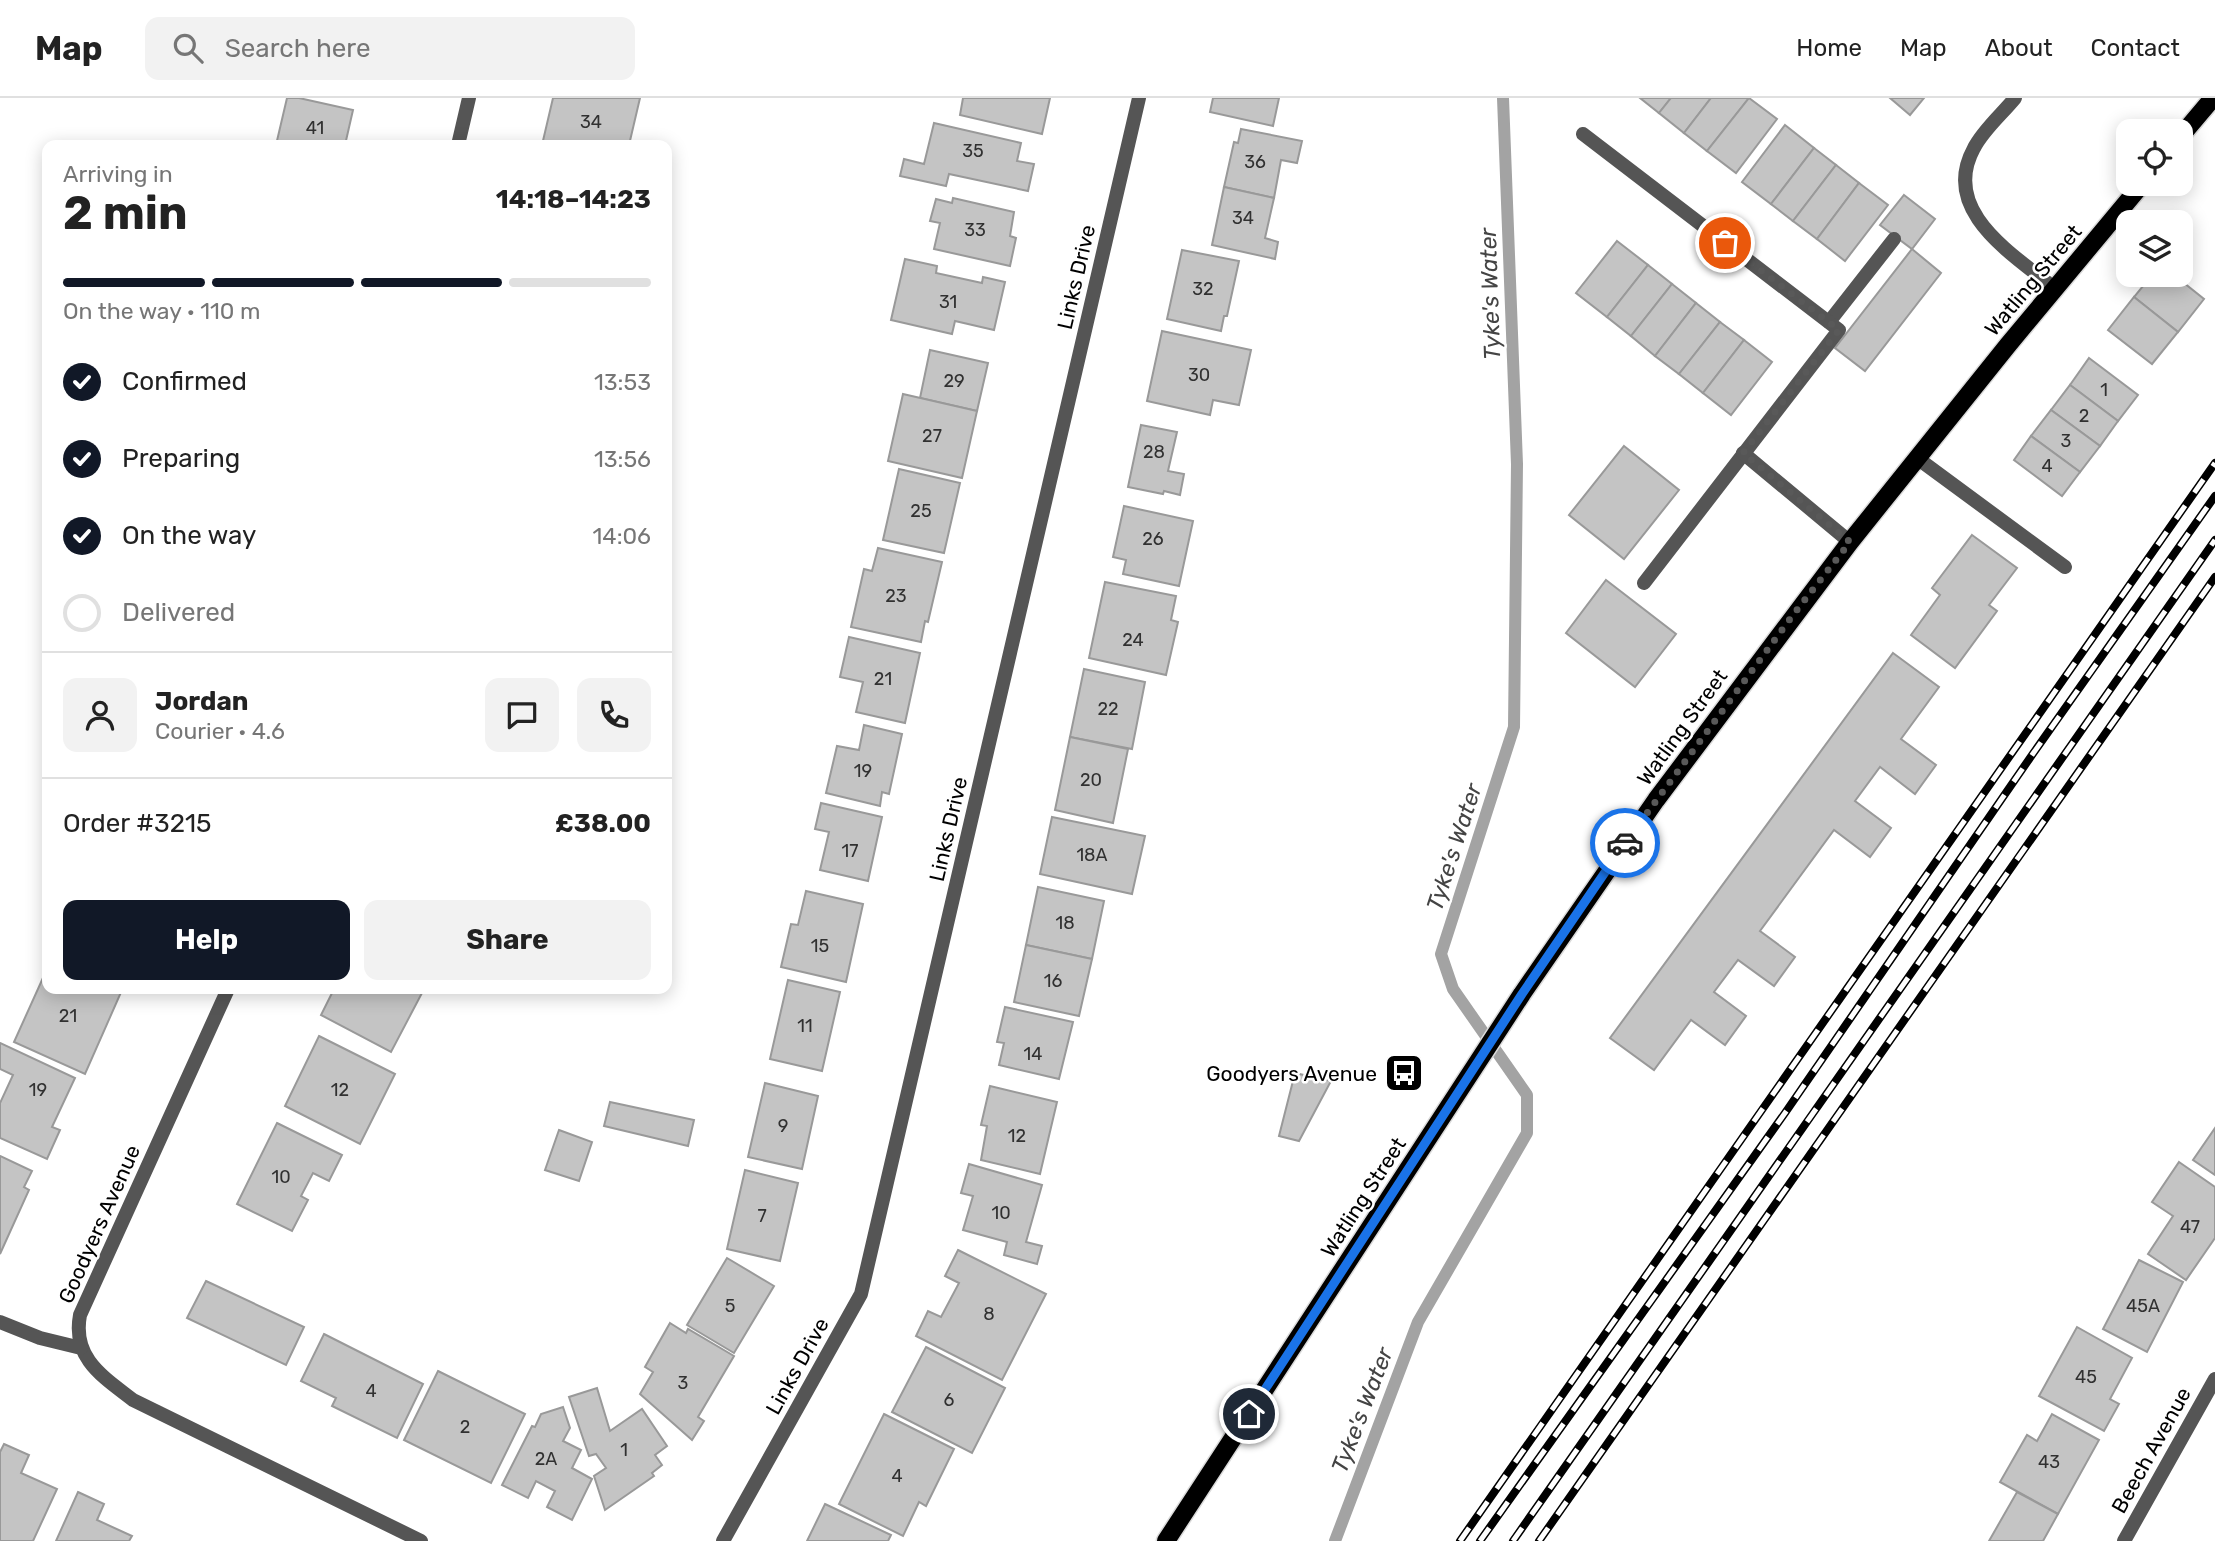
<!DOCTYPE html>
<meta charset="utf-8">
<style>
body{margin:0;font-family:Rubik,sans-serif;background:#f2f2f2;color:#222;height:100vh;display:flex;flex-direction:column;font-size:26px;white-space:nowrap}
*{box-sizing:border-box;margin:0}
p{font-size:23px;color:#767676}
.icon{flex:none;width:38px;height:38px;fill:none;stroke:currentColor;stroke-width:2;stroke-linecap:round;stroke-linejoin:round}
.map{position:relative;flex:1;overflow:hidden}
.panel{position:absolute;left:42px;top:42px;width:630px;height:854px;display:flex;flex-direction:column;background:#fff;border-radius:14px;box-shadow:0 4px 18px #0003}
.panel>*{flex:none}
.tools{position:absolute;left:2116px;top:21px;display:grid;gap:14px}
.tools a{display:grid;place-items:center;width:77px;height:77px;border-radius:14px;background:#fff;box-shadow:0 4px 18px #0003;font-size:35px}
.pin{position:absolute;display:grid;place-items:center;width:60px;height:60px;color:#fff;margin:-30px;border:4px solid #fff;border-radius:50%;box-shadow:0 2px 7px #0007}
.courier{position:absolute;display:grid;place-items:center;width:70px;height:70px;margin:-35px;border:5px solid #1a73e8;border-radius:50%;background:#fff;color:#222;box-shadow:0 2px 9px #0007}
.headline em{font-style:normal;font-weight:700}
.headline div{display:flex;flex-direction:column-reverse}
.headline{display:flex;align-items:center;justify-content:space-between;height:119px;padding:0 21px}
h1{font-size:46px;font-weight:700;line-height:52px}
.bar{display:grid;grid-template-columns:repeat(4,1fr);gap:10px 7px;align-content:center;height:84px;padding:0 21px}
.bar i{height:9px;border-radius:5px;background:#e0e0e0}
.bar .on{background:#111827}
.bar p{grid-column:span 4}
.line{display:flex;align-items:center;gap:18px;padding:0 21px;border-top:2px solid #e0e0e0}
.line div{flex:1}
.round{display:grid;place-items:center;flex:none;width:74px;height:74px;border-radius:14px;background:#f2f2f2}
ol{padding:0 21px;list-style:none}
li{display:flex;align-items:center;gap:21px;height:77px}
li p{margin-inline-start:auto}
li .icon{padding:7px;border-radius:50%;background:#111827;color:#fff;stroke-width:4}
li:last-child{color:#767676}
li i{width:38px;height:38px;border:4px solid #e0e0e0;border-radius:50%}
.cta{display:flex;gap:14px;margin-top:auto;padding:14px 21px}
.cta a{flex:1;height:80px;border-radius:14px;background:#111827;color:#fff;font-size:28px;font-weight:700;line-height:80px;text-align:center}
.cta a+a{background:#f2f2f2;color:#222}
header{display:flex;align-items:center;gap:42px;box-sizing:border-box;height:98px;padding:0 35px;background:#fff;border-bottom:2px solid #e0e0e0}
header strong{font-size:33px}
nav{display:flex;gap:38px;margin-inline-start:auto;font-size:24px}
.search{width:490px;height:63px;background:#f2f2f2;display:flex;align-items:center;gap:18px;box-sizing:border-box;padding:0 24px;border-radius:14px;color:#767676;font-size:26px}
.map>svg:first-child{display:block}
</style>
<header>
<strong>Map</strong>
<div class="search"><svg class="icon" aria-label="search" viewBox="0 0 24 24"><circle cx="10" cy="10" r="6"/><path d="M15 15l6 6"/></svg>Search here</div>
<nav><a>Home</a><a>Map</a><a>About</a><a>Contact</a></nav>
</header>
<div class="map">
<svg width="2215" height="1443" viewBox="0 0 2215 1443">
<rect width="100%" height="100%" fill="#fff"/>
<g fill="none" stroke-linecap="round" stroke-linejoin="round">
<!-- stream -->
<path stroke="#a3a3a3" stroke-width="12" d="M 1335,1443 L 1418,1224 L 1527,1035 L 1527,997 L 1453,891 L 1441,856 L 1514,629 L 1517,366 L 1503,0"/>
</g>
<!-- building -->
<g fill="#c4c4c4" stroke="#999" stroke-width="2">
<path d="M 287,0 L 299,0 L 353,12 L 345,47 L 276,47 Z"/>
<path d="M 553,0 L 640,0 L 629,47 L 542,47 Z"/>
<path d="M 963,0 L 1050,0 L 1042,36 L 960,17 Z"/>
<path d="M 1213,0 L 1279,0 L 1273,28 L 1210,14 Z"/>
<path d="M 1640,0 L 1671,0 L 1659,15 Z"/>
<path d="M 1671,0 L 1711,0 L 1684,35 L 1659,15 Z"/>
<path d="M 1711,0 L 1749,0 L 1707,53 L 1684,35 Z"/>
<path d="M 1749,0 L 1777,21 L 1736,75 L 1707,53 Z"/>
<path d="M 1890,0 L 1924,0 L 1910,17 Z"/>
<path d="M 934,25 L 1021,45 L 1017,63 L 1034,66 L 1028,93 L 949,76 L 946,88 L 900,78 L 904,61 L 924,66 Z"/>
<path d="M 1785,27 L 1814,50 L 1771,106 L 1742,84 Z"/>
<path d="M 1241,31 L 1302,43 L 1297,65 L 1281,62 L 1274,100 L 1224,89 L 1234,44 L 1238,45 Z"/>
<path d="M 1814,50 L 1836,67 L 1793,123 L 1771,106 Z"/>
<path d="M 1836,67 L 1859,85 L 1817,141 L 1793,123 Z"/>
<path d="M 1859,85 L 1888,107 L 1845,163 L 1817,141 Z"/>
<path d="M 1224,89 L 1274,100 L 1265,140 L 1278,144 L 1275,161 L 1212,147 Z"/>
<path d="M 1904,97 L 1935,121 L 1912,151 L 1880,127 Z"/>
<path d="M 953,100 L 1014,114 L 1010,138 L 1016,140 L 1010,168 L 934,151 L 940,125 L 930,123 L 936,101 L 952,105 Z"/>
<path d="M 1617,143 L 1648,167 L 1607,219 L 1576,195 Z"/>
<path d="M 1912,151 L 1941,175 L 1865,273 L 1835,250 Z"/>
<path d="M 1182,152 L 1239,163 L 1227,218 L 1224,218 L 1221,233 L 1167,221 Z"/>
<path d="M 905,161 L 937,168 L 936,175 L 982,185 L 983,179 L 1005,184 L 994,232 L 955,223 L 952,236 L 891,222 Z"/>
<path d="M 1648,167 L 1672,186 L 1631,238 L 1607,219 Z"/>
<path d="M 2152,177 L 2174,177 L 2204,201 L 2178,234 L 2134,199 Z"/>
<path d="M 1672,186 L 1696,205 L 1655,258 L 1631,238 Z"/>
<path d="M 2134,199 L 2178,234 L 2152,266 L 2108,232 Z"/>
<path d="M 1696,205 L 1720,224 L 1679,276 L 1655,258 Z"/>
<path d="M 1720,224 L 1744,242 L 1703,295 L 1679,276 Z"/>
<path d="M 1162,233 L 1251,252 L 1239,307 L 1213,302 L 1210,317 L 1147,303 Z"/>
<path d="M 1744,242 L 1772,264 L 1731,317 L 1703,295 Z"/>
<path d="M 930,252 L 988,265 L 977,313 L 920,300 Z"/>
<path d="M 2089,260 L 2138,297 L 2118,323 L 2070,287 Z"/>
<path d="M 2070,287 L 2118,323 L 2100,348 L 2051,312 Z"/>
<path d="M 903,296 L 977,313 L 962,380 L 888,363 Z"/>
<path d="M 2051,312 L 2100,348 L 2080,374 L 2031,338 Z"/>
<path d="M 1141,327 L 1177,334 L 1168,373 L 1184,376 L 1180,397 L 1164,393 L 1163,396 L 1128,389 Z"/>
<path d="M 2031,338 L 2080,374 L 2062,398 L 2014,362 Z"/>
<path d="M 1624,348 L 1679,392 L 1624,461 L 1569,417 Z"/>
<path d="M 899,371 L 960,385 L 944,455 L 883,442 Z"/>
<path d="M 1124,408 L 1193,423 L 1179,488 L 1123,476 L 1126,462 L 1113,459 Z"/>
<path d="M 1972,437 L 2017,470 L 1989,507 L 1997,513 L 1955,570 L 1911,537 L 1940,497 L 1932,490 Z"/>
<path d="M 878,450 L 942,464 L 928,524 L 925,523 L 921,544 L 851,529 L 864,471 L 872,473 Z"/>
<path d="M 1606,482 L 1676,536 L 1635,589 L 1566,535 Z"/>
<path d="M 1105,484 L 1176,498 L 1171,522 L 1178,524 L 1166,577 L 1089,560 Z"/>
<path d="M 849,539 L 920,555 L 905,625 L 856,614 L 863,584 L 840,579 Z"/>
<path d="M 1893,555 L 1939,589 L 1901,641 L 1936,667 L 1915,696 L 1880,669 L 1855,703 L 1891,730 L 1870,759 L 1834,732 L 1760,833 L 1795,859 L 1774,888 L 1738,862 L 1714,894 L 1746,918 L 1725,947 L 1691,922 L 1654,972 L 1610,940 Z"/>
<path d="M 1084,571 L 1145,584 L 1132,651 L 1070,639 Z"/>
<path d="M 864,627 L 902,636 L 889,696 L 882,694 L 880,708 L 826,695 L 837,648 L 859,652 Z"/>
<path d="M 1070,639 L 1128,651 L 1113,725 L 1055,712 Z"/>
<path d="M 821,705 L 882,719 L 868,783 L 820,772 L 829,734 L 815,731 Z"/>
<path d="M 1052,719 L 1145,738 L 1132,796 L 1040,776 Z"/>
<path d="M 1038,789 L 1104,803 L 1092,861 L 1026,847 Z"/>
<path d="M 806,793 L 863,806 L 846,884 L 781,869 L 791,826 L 798,827 Z"/>
<path d="M 1026,847 L 1092,861 L 1079,918 L 1014,904 Z"/>
<path d="M 47,871 L 47,891 L 122,892 L 85,976 L 14,944 Z"/>
<path d="M 788,882 L 840,894 L 822,973 L 770,961 Z"/>
<path d="M 334,891 L 418,891 L 423,893 L 391,954 L 321,917 Z"/>
<path d="M 1005,909 L 1073,924 L 1059,981 L 999,967 L 1004,945 L 997,944 Z"/>
<path d="M 319,938 L 395,976 L 360,1046 L 285,1008 Z"/>
<path d="M 0,945 L 75,980 L 52,1029 L 60,1032 L 47,1061 L 0,1040 L 0,1005 L 13,977 L 0,971 Z"/>
<path d="M 1295,975 L 1331,983 L 1299,1043 L 1279,1038 Z"/>
<path d="M 765,985 L 818,998 L 802,1071 L 748,1059 Z"/>
<path d="M 990,988 L 1057,1004 L 1040,1076 L 981,1062 L 987,1028 L 981,1027 Z"/>
<path d="M 610,1004 L 694,1022 L 688,1048 L 604,1028 Z"/>
<path d="M 277,1025 L 342,1057 L 329,1083 L 313,1075 L 301,1098 L 308,1102 L 292,1133 L 237,1106 Z"/>
<path d="M 2215,1030 L 2215,1077 L 2193,1062 Z"/>
<path d="M 559,1032 L 592,1044 L 579,1083 L 545,1072 Z"/>
<path d="M 0,1058 L 32,1073 L 24,1089 L 29,1092 L 0,1156 Z"/>
<path d="M 2179,1064 L 2215,1089 L 2215,1140 L 2186,1182 L 2148,1156 L 2173,1118 L 2152,1104 Z"/>
<path d="M 969,1066 L 1042,1087 L 1026,1144 L 1042,1148 L 1037,1166 L 1004,1157 L 1007,1144 L 963,1132 L 973,1098 L 961,1095 Z"/>
<path d="M 745,1072 L 798,1085 L 780,1163 L 727,1151 Z"/>
<path d="M 958,1152 L 1046,1196 L 1002,1282 L 916,1238 L 928,1213 L 941,1219 L 959,1185 L 945,1178 Z"/>
<path d="M 727,1160 L 774,1188 L 734,1255 L 687,1227 Z"/>
<path d="M 2139,1162 L 2183,1184 L 2147,1254 L 2103,1231 Z"/>
<path d="M 206,1183 L 304,1229 L 286,1267 L 187,1220 Z"/>
<path d="M 670,1225 L 686,1235 L 688,1231 L 734,1258 L 698,1319 L 704,1323 L 692,1342 L 640,1296 L 653,1274 L 645,1269 Z"/>
<path d="M 2077,1229 L 2132,1260 L 2110,1301 L 2119,1306 L 2104,1333 L 2039,1298 Z"/>
<path d="M 324,1236 L 423,1286 L 397,1340 L 332,1308 L 336,1300 L 301,1283 Z"/>
<path d="M 926,1249 L 1005,1290 L 972,1355 L 892,1314 Z"/>
<path d="M 438,1273 L 525,1316 L 491,1385 L 404,1342 Z"/>
<path d="M 597,1290 L 610,1333 L 642,1311 L 667,1348 L 655,1357 L 662,1367 L 652,1375 L 654,1378 L 605,1412 L 594,1378 L 606,1370 L 596,1356 L 589,1358 L 569,1299 Z"/>
<path d="M 563,1309 L 570,1330 L 563,1343 L 581,1352 L 572,1370 L 592,1381 L 572,1422 L 547,1409 L 555,1393 L 536,1383 L 528,1400 L 502,1387 L 532,1328 L 535,1329 L 541,1316 Z"/>
<path d="M 884,1316 L 954,1351 L 926,1408 L 919,1404 L 903,1438 L 839,1406 Z"/>
<path d="M 2052,1316 L 2099,1342 L 2058,1416 L 2000,1384 L 2027,1337 L 2037,1343 Z"/>
<path d="M 4,1346 L 29,1357 L 21,1375 L 57,1391 L 33,1443 L 0,1443 L 0,1354 Z"/>
<path d="M 78,1394 L 104,1406 L 97,1422 L 132,1438 L 129,1443 L 56,1443 Z"/>
<path d="M 2017,1394 L 2058,1416 L 2043,1443 L 1989,1443 Z"/>
<path d="M 825,1406 L 891,1437 L 888,1443 L 807,1443 Z"/>
</g>
<g fill="none" stroke-linecap="round" stroke-linejoin="round">
<defs>
<g id="primary">
<path d="M 2180,39 L 2213,0"/>
<path d="M 1166,1443 L 1522,896 L 1656,702 L 1850,444 L 2008,247 L 2142,86"/>
</g>
</defs>
<!-- primary casing -->
<use href="#primary" stroke="#dbdbdb" stroke-width="21"/>
<!-- service -->
<g stroke="#555" stroke-width="14">
<path d="M 1829,224 L 1894,141"/>
<path d="M 1917,360 L 2065,469"/>
</g>
<!-- minor -->
<g stroke="#555" stroke-width="14">
<path d="M 2015,0 C 2002,16 1983,32 1974,50 C 1939,114 2015,157 2055,191"/>
<path d="M 1583,36 L 1839,232 L 1644,485"/>
<path d="M 458,47 L 469,0"/>
<path d="M 1743,355 L 1850,444"/>
<path d="M 228,891 L 80,1217 C 72,1260 102,1278 133,1302 L 421,1443"/>
<path d="M 0,1224 L 40,1240 L 81,1250"/>
<path d="M 723,1443 L 861,1196 L 1139,0"/>
<path d="M 2124,1443 L 2215,1281"/>
</g>
<!-- primary -->
<use href="#primary" stroke="#000" stroke-width="18"/>
<defs>
<g id="rail">
<path d="M 1460,1443 L 2215,365"/>
<path d="M 1480,1443 L 1785,1015 L 2032,657 L 2215,398"/>
<path d="M 1513,1443 L 2215,442"/>
<path d="M 1539,1443 L 2215,479"/>
</g>
</defs>
<!-- rail casing -->
<use href="#rail" stroke="#000" stroke-width="8"/>
<!-- rail -->
<use href="#rail" stroke="#fff" stroke-width="5" stroke-dasharray="16" stroke-linecap="butt"/>
</g>
<g fill="none" stroke-linecap="round" stroke-linejoin="round">
<!-- done -->
<path stroke="#595959" stroke-width="7" stroke-dasharray="0 12.6" d="M 1625,745 L 1793,517 L 1850,444 L 1743,355 L 1839,232 L 1725,145"/>
<!-- route -->
<path stroke="#1a73e8" stroke-width="9" d="M 1249,1316 L 1522,896 L 1625,745"/>
</g>
<!-- icons -->
<defs>
<symbol id="bus-square" viewBox="-11 -11 22 22"><rect x="-9" y="-9" width="18" height="18" rx="4" fill="#000" stroke="#fff"/><path d="M-5-6H5V4H4V6H2V4H-2V6H-4V4H-5ZM-3.5-4V0h7V-4ZM-3.5 1.2v1.5H-2V1.2ZM2 1.2v1.5H3.5V1.2Z" fill="#fff"/></symbol>
</defs>
<g fill-rule="evenodd">
<use href="#bus-square" x="1382" y="953" width="44" height="44"/>
</g>
<g text-anchor="middle" dominant-baseline="central" stroke-width="5" stroke-linejoin="round" paint-order="stroke">
<!-- number labels -->
<g font-size="18" fill="#313131">
<text x="591" y="24">34</text>
<text x="315" y="30">41</text>
<text x="973" y="53">35</text>
<text x="1255" y="64">36</text>
<text x="1243" y="120">34</text>
<text x="975" y="132">33</text>
<text x="1203" y="191">32</text>
<text x="948" y="204">31</text>
<text x="1199" y="277">30</text>
<text x="954" y="283">29</text>
<text x="2104" y="292">1</text>
<text x="2084" y="318">2</text>
<text x="932" y="338">27</text>
<text x="2066" y="343">3</text>
<text x="1154" y="354">28</text>
<text x="2047" y="368">4</text>
<text x="921" y="413">25</text>
<text x="1153" y="441">26</text>
<text x="896" y="498">23</text>
<text x="1133" y="542">24</text>
<text x="883" y="581">21</text>
<text x="1108" y="611">22</text>
<text x="863" y="673">19</text>
<text x="1091" y="682">20</text>
<text x="850" y="753">17</text>
<text x="1092" y="757">18A</text>
<text x="1065" y="825">18</text>
<text x="820" y="848">15</text>
<text x="1053" y="883">16</text>
<text x="68" y="918">21</text>
<text x="805" y="928">11</text>
<text x="1033" y="956">14</text>
<text x="38" y="992">19</text>
<text x="340" y="992">12</text>
<text x="783" y="1028">9</text>
<text x="1017" y="1038">12</text>
<text x="281" y="1079">10</text>
<text x="1001" y="1115">10</text>
<text x="762" y="1118">7</text>
<text x="2190" y="1129">47</text>
<text x="730" y="1208">5</text>
<text x="2143" y="1208">45A</text>
<text x="989" y="1216">8</text>
<text x="2086" y="1279">45</text>
<text x="683" y="1285">3</text>
<text x="371" y="1293">4</text>
<text x="949" y="1302">6</text>
<text x="465" y="1329">2</text>
<text x="624" y="1352">1</text>
<text x="546" y="1361">2A</text>
<text x="2049" y="1364">43</text>
<text x="897" y="1378">4</text>
</g>
<!-- street labels -->
<g font-size="21" fill="#000" stroke="#fff">
<text transform="translate(1076 179) rotate(-77)">Links Drive</text>
<text transform="translate(2033 182) rotate(-50)">Watling Street</text>
<text transform="translate(1682 629) rotate(-54)">Watling Street</text>
<text transform="translate(948 731) rotate(-77)">Links Drive</text>
<text transform="translate(1363 1099) rotate(-57)">Watling Street</text>
<text transform="translate(99 1126) rotate(-66)">Goodyers Avenue</text>
<text transform="translate(797 1268) rotate(-61)">Links Drive</text>
<text transform="translate(2151 1352) rotate(-61)">Beech Avenue</text>
</g>
<!-- poi labels -->
<g font-size="21" fill="#000" stroke="#fff" text-anchor="end">
<text x="1377" y="975">Goodyers Avenue</text>
</g>
<!-- water labels -->
<g font-size="23" font-style="italic" fill="#444" stroke="#fff">
<text transform="translate(1490 196) rotate(-92)">Tyke's Water</text>
<text transform="translate(1454 749) rotate(-72)">Tyke's Water</text>
<text transform="translate(1362 1312) rotate(-69)">Tyke's Water</text>
</g>
</g>
</svg>
<div class="tools">
<a><svg class="icon" aria-label="locate" viewBox="0 0 24 24"><circle cx="12" cy="12" r="6"/><path d="M12 2v4M12 18v4M2 12h4M18 12h4"/></svg></a>
<a><svg class="icon" aria-label="layers" viewBox="0 0 24 24"><path d="M12 4l9 5-9 5-9-5zM3 14l9 5 9-5"/></svg></a>
</div>
<div class="pin" style="left:1725px;top:145px;background:#ea580c"><svg class="icon" aria-label="bag" viewBox="0 0 24 24"><path d="M5 8h14l-1 12H6zM9 8a3 3 0 0 1 6 0"/></svg></div>
<div class="pin" style="left:1249px;top:1316px;background:#1f2937"><svg class="icon" aria-label="home" viewBox="0 0 24 24"><path d="M3 11l9-7 9 7M6 9v11h12V9"/></svg></div>
<div class="courier" style="left:1625px;top:745px"><svg class="icon" aria-label="car" viewBox="0 0 24 24"><path d="M5 17H2v-5l4-1 3-4h7l3 4 3 1v5h-3M9 17h6M6 11h13"/><circle cx="7" cy="17" r="2"/><circle cx="17" cy="17" r="2"/></svg></div>
<section class="panel">
<div class="headline"><div><h1>2 min</h1><p>Arriving in</p></div><em>14:18–14:23</em></div>
<div class="bar"><i class="on"></i><i class="on"></i><i class="on"></i><i></i><p>On the way · 110 m</p></div>
<ol>
<li><svg class="icon" aria-label="check" viewBox="0 0 24 24"><path d="M5 12l5 5 9-10"/></svg>Confirmed<p>13:53</p></li>
<li><svg class="icon" aria-label="check" viewBox="0 0 24 24"><path d="M5 12l5 5 9-10"/></svg>Preparing<p>13:56</p></li>
<li><svg class="icon" aria-label="check" viewBox="0 0 24 24"><path d="M5 12l5 5 9-10"/></svg>On the way<p>14:06</p></li>
<li><i></i>Delivered</li>
</ol>
<div class="line" style="height:126px"><a class="round"><svg class="icon" aria-label="person" viewBox="0 0 24 24"><circle cx="12" cy="8" r="4"/><path d="M4 21q1-7 8-7t8 7"/></svg></a><div><b>Jordan</b><p>Courier · 4.6</p></div><a class="round"><svg class="icon" aria-label="chat" viewBox="0 0 24 24"><path d="M4 5h16v11H9l-5 4z"/></svg></a><a class="round"><svg class="icon" aria-label="phone" viewBox="0 0 24 24"><path d="M5 4h4l2 5-3 2q2 4 5 5l2-3 5 2v4C11 20 4 13 5 4z"/></svg></a></div>
<div class="line" style="height:91px"><div>Order #3215</div><b>£38.00</b></div>
<div class="cta"><a>Help</a><a>Share</a></div>
</section>
</div>
